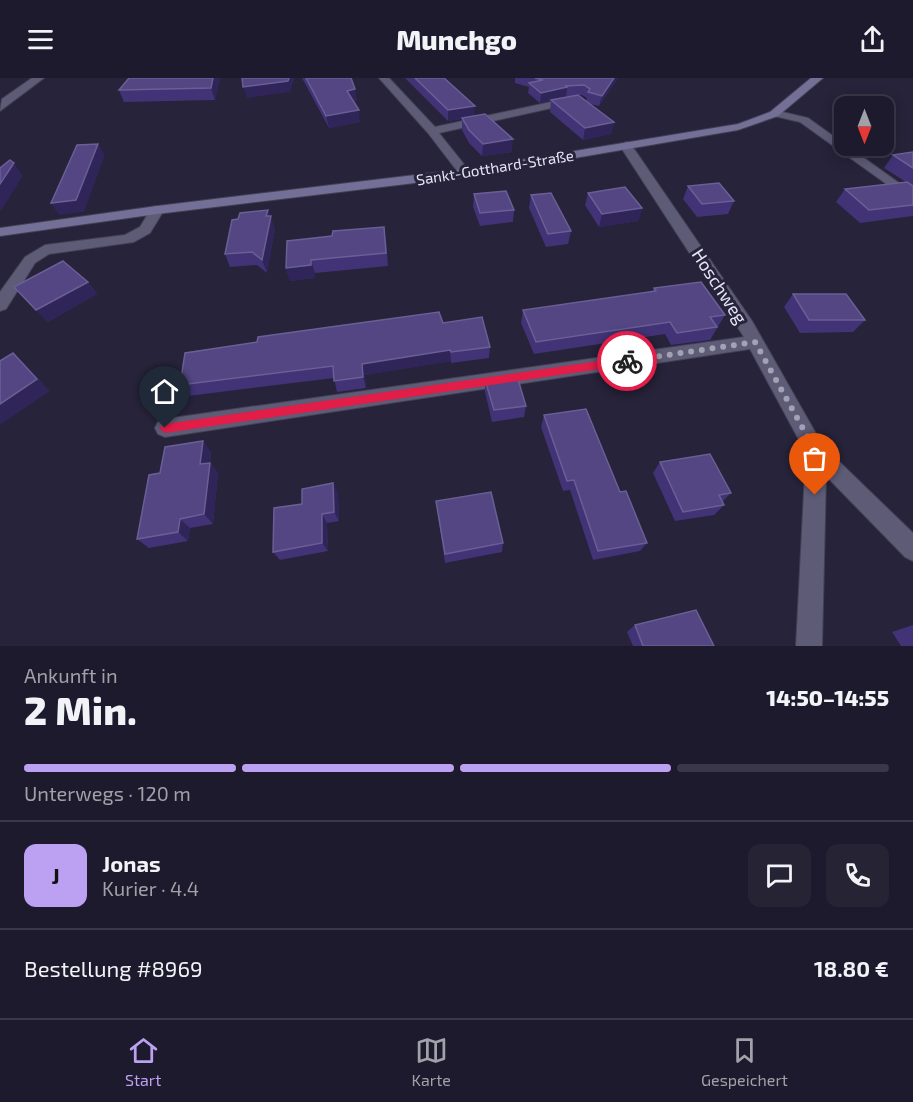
<!DOCTYPE html>
<html lang="de">
<meta charset="utf-8">
<style>
body{margin:0;font-family:"Exo 2",sans-serif;background:#252334;color:#f1f3f6;height:100vh;display:flex;flex-direction:column;font-size:22px;white-space:nowrap}
*{box-sizing:border-box;margin:0}
p{font-size:20px;color:#a0a1a9}
.icon{flex:none;width:33px;height:33px;fill:none;stroke:currentColor;stroke-width:2;stroke-linecap:round;stroke-linejoin:round}
.map{position:relative;height:568px;overflow:hidden}
.drawer{display:flex;flex-direction:column;background:#1c1a2c;flex:1}
.drawer>*{flex:none}
.needle{width:39px;rotate:180deg}
.buttons{position:absolute;left:834px;top:18px;display:grid;gap:12px}
.buttons a{display:grid;place-items:center;width:60px;height:60px;border-radius:12px;background:#1c1a2c;box-shadow:0 3px 15px #0003,0 0 0 2px #3a3848;font-size:30px}
.pin{position:absolute;display:grid;place-items:center;width:51px;height:51px;color:#fff;margin:-62px -26px;border-radius:50% 50% 50% 0;rotate:-45deg;box-shadow:0 0 6px #0007}
.pin .icon{rotate:45deg}
.courier{position:absolute;display:grid;place-items:center;width:60px;height:60px;margin:-30px;border:4px solid #e11d48;border-radius:50%;background:#fff;color:#222;box-shadow:0 2px 8px #0007}
.head em{font-style:normal;font-weight:800}
.head div{display:flex;flex-direction:column-reverse}
.head{display:flex;align-items:center;justify-content:space-between;height:102px;padding:0 24px}
h1{font-size:39px;font-weight:800;line-height:45px}
.bar{display:grid;grid-template-columns:repeat(4,1fr);gap:9px 6px;align-content:center;height:72px;padding:0 24px}
.bar i{height:8px;border-radius:4px;background:#3a3848}
.bar .current{background:#bca0f2}
.bar p{grid-column:span 4}
.line{display:flex;align-items:center;gap:15px;padding:0 24px;border-top:2px solid #3a3848}
.line div{flex:1}
.round{display:grid;place-items:center;flex:none;width:63px;height:63px;border-radius:12px;background:#252334}
header{display:flex;justify-content:space-between;align-items:center;height:78px;padding:0 24px;background:#1c1a2c;font-size:27px;font-weight:800}
.tab-bar{display:flex;justify-content:space-around;align-items:center;height:84px;border-top:2px solid #3a3848;background:#1c1a2c;font-size:16px;color:#a0a1a9}
.tab-bar a{display:grid;justify-items:center;gap:3px}
.tab-bar .current{color:#bca0f2}
.map>svg:first-child{display:block}
</style>
<header><svg class="icon" aria-label="menu" viewBox="0 0 24 24"><path d="M4 6h16M4 12h16M4 18h16"/></svg>Munchgo<svg class="icon" aria-label="share" viewBox="0 0 24 24"><path d="M12 15V3M7 8l5-5 5 5M5 13v7h14v-7"/></svg></header>
<div class="map">
<svg width="913" height="568" viewBox="0 0 913 568">
<rect width="100%" height="100%" fill="#26233a"/>
<g fill="none" stroke-linecap="round" stroke-linejoin="round">
<defs>
<g id="street">
<path d="M 32,0 L 44,0 L 0,33 L 2,21 Z"/>
<path d="M 379,0 L 389,0 L 435,49 L 574,19 L 579,22 L 574,25 L 439,55 L 471,95 L 465,99 L 461,98 L 428,55 Z"/>
<path d="M 774,32 L 808,40 L 913,115 L 913,125 L 800,44 L 770,37 L 769,35 Z"/>
<path d="M 626,64 L 630,65 L 752,243 L 823,368 L 913,455 L 913,483 L 905,479 L 826,398 L 822,568 L 796,568 L 806,375 L 750,271 L 165,359 L 158,356 L 155,350 L 158,344 L 165,341 L 744,259 L 620,68 Z"/>
<path d="M 157,128 L 164,132 L 150,155 L 134,164 L 49,176 L 35,185 L 6,231 L 0,233 L 0,214 L 25,179 L 45,167 L 125,157 L 140,149 L 152,129 Z"/>
</g>
<path id="secondary" d="M 811,0 L 823,0 L 778,38 L 738,52 L 465,99 L 157,136 L 0,158 L 0,150 L 157,128 L 465,91 L 738,46 L 770,34 Z"/>
</defs>
<!-- street casing -->
<use href="#street" stroke="#434054" stroke-width="2"/>
<!-- secondary casing -->
<use href="#secondary" stroke="#434054" stroke-width="2"/>
<!-- street -->
<use href="#street" fill="#5d5b76" fill-rule="evenodd"/>
<!-- secondary -->
<use href="#secondary" fill="#736f96" fill-rule="evenodd"/>
</g>
<!-- wall -->
<g fill="#413376" fill-rule="evenodd">
<path d="M 129,0 L 220,0 L 215,22 L 124,24 L 119,12 Z"/>
<path d="M 302,0 L 351,0 L 357,23 L 353,23 L 360,44 L 329,50 Z"/>
<path d="M 405,0 L 444,0 L 474,38 L 512,74 L 482,78 L 469,65 L 462,52 L 462,41 L 448,43 Z"/>
<path d="M 515,0 L 618,0 L 599,28 L 590,26 L 614,44 L 611,56 L 583,62 L 550,34 L 551,23 L 540,25 L 528,15 L 529,9 L 515,5 ZM 579,17 L 582,17 L 587,20 L 586,23 Z"/>
<path d="M 913,74 L 913,138 L 860,145 L 836,124 L 845,111 L 906,104 L 884,90 L 893,77 Z"/>
<path d="M 688,108 L 734,123 L 728,136 L 697,139 L 683,121 Z"/>
<path d="M 588,115 L 642,130 L 638,143 L 599,149 L 585,127 Z"/>
<path d="M 474,116 L 514,132 L 513,144 L 480,148 L 473,129 Z"/>
<path d="M 531,117 L 571,153 L 568,166 L 546,169 L 529,130 Z"/>
<path d="M 270,138 L 275,151 L 267,195 L 257,187 L 230,189 L 225,176 Z"/>
<path d="M 386,161 L 388,188 L 315,195 L 315,200 L 290,203 L 286,190 L 287,163 Z"/>
<path d="M 88,204 L 97,216 L 48,244 L 14,209 Z"/>
<path d="M 654,210 L 725,237 L 710,262 L 671,267 L 665,256 L 534,276 L 521,245 L 523,232 L 652,214 Z"/>
<path d="M 793,216 L 865,242 L 853,254 L 800,255 L 784,229 Z"/>
<path d="M 443,245 L 490,269 L 489,280 L 451,285 L 451,283 L 365,297 L 366,310 L 337,314 L 334,300 L 188,318 L 180,307 Z"/>
<path d="M 485,302 L 526,328 L 524,339 L 492,344 L 485,314 Z"/>
<path d="M 544,337 L 647,465 L 640,473 L 593,482 L 570,412 L 563,413 L 541,349 Z"/>
<path d="M 211,374 L 210,385 L 218,395 L 213,446 L 190,450 L 188,463 L 149,470 L 137,461 L 160,395 Z"/>
<path d="M 660,384 L 731,415 L 722,424 L 724,427 L 714,437 L 675,443 L 653,395 Z"/>
<path d="M 333,405 L 338,416 L 339,443 L 327,445 L 328,473 L 280,482 L 273,474 L 302,426 Z"/>
<path d="M 436,423 L 503,465 L 502,474 L 445,485 Z"/>
<path d="M 635,547 L 714,568 L 633,568 L 627,554 Z"/>
<path d="M 913,547 L 913,568 L 901,568 L 892,554 Z"/>
</g>
<!-- shaded-wall -->
<g fill="#2f2558">
<path d="M 213,0 L 220,0 L 215,22 L 211,10 Z"/>
<path d="M 289,0 L 295,0 L 290,14 L 247,20 L 243,9 Z"/>
<path d="M 614,0 L 618,0 L 599,28 L 602,18 Z"/>
<path d="M 567,9 L 566,20 L 540,25 L 541,15 Z"/>
<path d="M 355,11 L 357,23 L 349,24 L 347,13 Z"/>
<path d="M 475,28 L 474,39 L 448,43 L 448,32 Z"/>
<path d="M 359,32 L 360,44 L 329,50 L 326,38 Z"/>
<path d="M 614,44 L 611,56 L 583,62 L 585,50 Z"/>
<path d="M 513,61 L 512,74 L 482,78 L 483,66 Z"/>
<path d="M 98,66 L 105,77 L 84,134 L 59,137 L 51,125 Z"/>
<path d="M 14,85 L 23,98 L 0,134 L 0,106 Z"/>
<path d="M 642,130 L 638,143 L 599,149 L 602,136 Z"/>
<path d="M 268,132 L 275,151 L 267,195 L 262,182 L 266,138 Z"/>
<path d="M 311,182 L 315,195 L 315,200 L 290,203 L 286,190 Z"/>
<path d="M 88,204 L 97,216 L 48,244 L 36,232 Z"/>
<path d="M 450,272 L 451,283 L 365,297 L 366,310 L 363,299 L 362,286 Z"/>
<path d="M 13,275 L 26,287 L 50,313 L 0,347 L 0,326 Z"/>
<path d="M 203,363 L 211,374 L 210,385 L 218,395 L 213,446 L 204,436 L 200,386 Z"/>
<path d="M 333,405 L 338,416 L 339,443 L 334,434 Z"/>
<path d="M 322,436 L 327,445 L 328,473 L 322,465 Z"/>
<path d="M 180,441 L 190,450 L 188,463 L 178,454 Z"/>
</g>
<!-- building -->
<g fill="#534683" stroke="#6a5f95" stroke-width="1.5">
<path d="M 129,0 L 213,0 L 211,10 L 119,12 Z"/>
<path d="M 242,0 L 289,0 L 288,3 L 243,9 Z"/>
<path d="M 306,0 L 351,0 L 355,11 L 347,13 L 359,32 L 326,38 Z"/>
<path d="M 415,0 L 444,0 L 475,28 L 448,32 Z"/>
<path d="M 535,0 L 614,0 L 602,18 L 588,14 L 590,11 L 584,7 L 566,8 L 567,9 L 541,15 L 529,5 L 543,2 Z"/>
<path d="M 578,17 L 614,44 L 585,50 L 551,22 Z"/>
<path d="M 485,36 L 513,61 L 483,66 L 469,52 L 462,40 Z"/>
<path d="M 98,66 L 76,122 L 51,125 L 77,67 Z"/>
<path d="M 913,74 L 913,90 L 893,77 Z"/>
<path d="M 10,82 L 14,85 L 0,106 L 0,90 Z"/>
<path d="M 907,104 L 913,108 L 913,127 L 869,132 L 845,111 Z"/>
<path d="M 719,105 L 734,123 L 702,126 L 688,108 Z"/>
<path d="M 625,109 L 642,130 L 602,136 L 588,115 Z"/>
<path d="M 506,113 L 514,132 L 480,135 L 474,116 Z"/>
<path d="M 551,115 L 571,153 L 548,156 L 531,117 Z"/>
<path d="M 268,132 L 266,138 L 271,138 L 262,182 L 252,174 L 225,176 L 232,142 L 238,141 L 240,135 Z"/>
<path d="M 384,149 L 386,175 L 311,182 L 311,187 L 286,190 L 287,163 L 332,158 L 333,153 Z"/>
<path d="M 63,183 L 88,204 L 36,232 L 14,209 Z"/>
<path d="M 701,204 L 725,237 L 710,239 L 717,249 L 677,255 L 670,244 L 536,264 L 523,232 L 656,213 L 654,210 Z"/>
<path d="M 793,216 L 846,216 L 865,242 L 809,242 Z"/>
<path d="M 439,234 L 443,245 L 482,239 L 490,269 L 451,274 L 450,272 L 362,286 L 363,299 L 334,303 L 333,288 L 180,307 L 185,275 L 257,264 L 258,259 Z"/>
<path d="M 13,275 L 37,301 L 0,326 L 0,283 Z"/>
<path d="M 517,298 L 526,328 L 494,332 L 485,302 Z"/>
<path d="M 586,331 L 620,414 L 626,413 L 647,465 L 598,473 L 574,402 L 567,403 L 544,337 Z"/>
<path d="M 203,363 L 200,386 L 210,385 L 204,436 L 180,441 L 178,454 L 137,461 L 149,397 L 160,395 L 165,369 Z"/>
<path d="M 710,376 L 731,415 L 719,417 L 724,427 L 683,434 L 660,384 Z"/>
<path d="M 333,405 L 334,434 L 322,436 L 322,465 L 273,474 L 274,430 L 302,426 L 302,411 Z"/>
<path d="M 491,414 L 503,465 L 445,476 L 436,423 Z"/>
<path d="M 696,532 L 714,568 L 643,568 L 635,547 Z"/>
</g>
<!-- route -->
<path fill="#e11d48" d="M 627,279 L 632,283 L 627,287 L 165,355 L 159,350 L 165,346 Z"/>
<g fill="none" stroke-linecap="round" stroke-linejoin="round">
<!-- done -->
<path stroke="#a3a1b4" stroke-width="6" stroke-dasharray="0 10.8" d="M 627,283 L 755,264 L 816,374 L 815,417"/>
</g>
<g text-anchor="middle" dominant-baseline="central" stroke-width="6" stroke-linejoin="round" paint-order="stroke">
<!-- far-street labels -->
<g font-size="15" fill="#e6e5f5" stroke="#26233a">
<text transform="translate(495 89) rotate(-9)">Sankt-Gotthard-Straße</text>
</g>
<!-- street labels -->
<g font-size="18" fill="#e6e5f5" stroke="#26233a">
<text transform="translate(720 208) rotate(57)">Hoschweg</text>
</g>
</g>
</svg>
<div class="buttons">
<a><svg class="needle" viewBox="-14 -14 28 28"><path d="M0-13l5 13h-10z" fill="#e53935"/><path d="M0 13l5-13h-10z" fill="#a0a1a9"/></svg></a>
</div>
<div class="pin" style="left:815px;top:417px;background:#ea580c"><svg class="icon" aria-label="bag" viewBox="0 0 24 24"><path d="M5 8h14l-1 12H6zM9 8a3 3 0 0 1 6 0"/></svg></div>
<div class="pin" style="left:165px;top:350px;background:#1f2937"><svg class="icon" aria-label="home" viewBox="0 0 24 24"><path d="M3 11l9-7 9 7M6 9v11h12V9"/></svg></div>
<div class="courier" style="left:627px;top:283px"><svg class="icon" aria-label="bike" viewBox="0 0 24 24"><circle cx="6" cy="16" r="4"/><circle cx="18" cy="16" r="4"/><path d="M6 16l4-8h5l3 8M10 8l3 8H6M13 5h3"/></svg></div>
</div>
<section class="drawer">
<div class="head"><div><h1>2 Min.</h1><p>Ankunft in</p></div><em>14:50–14:55</em></div>
<div class="bar"><i class="current"></i><i class="current"></i><i class="current"></i><i></i><p>Unterwegs · 120 m</p></div>
<div class="line" style="height:108px"><b class="round" style="background:#bca0f2;color:#111">J</b><div><b>Jonas</b><p>Kurier · 4.4</p></div><a class="round"><svg class="icon" aria-label="chat" viewBox="0 0 24 24"><path d="M4 5h16v11H9l-5 4z"/></svg></a><a class="round"><svg class="icon" aria-label="phone" viewBox="0 0 24 24"><path d="M5 4h4l2 5-3 2q2 4 5 5l2-3 5 2v4C11 20 4 13 5 4z"/></svg></a></div>
<div class="line" style="height:78px"><div>Bestellung #8969</div><b>18.80 €</b></div>
</section>
<nav class="tab-bar">
<a class="current"><svg class="icon" aria-label="home" viewBox="0 0 24 24"><path d="M3 11l9-7 9 7M6 9v11h12V9"/></svg>Start</a>
<a><svg class="icon" aria-label="map" viewBox="0 0 24 24"><path d="M3 6l6-2 6 2 6-2v14l-6 2-6-2-6 2zM9 4v14M15 6v14"/></svg>Karte</a>
<a><svg class="icon" aria-label="saved" viewBox="0 0 24 24"><path d="M7 4h10v16l-5-4-5 4z"/></svg>Gespeichert</a>
</nav>
